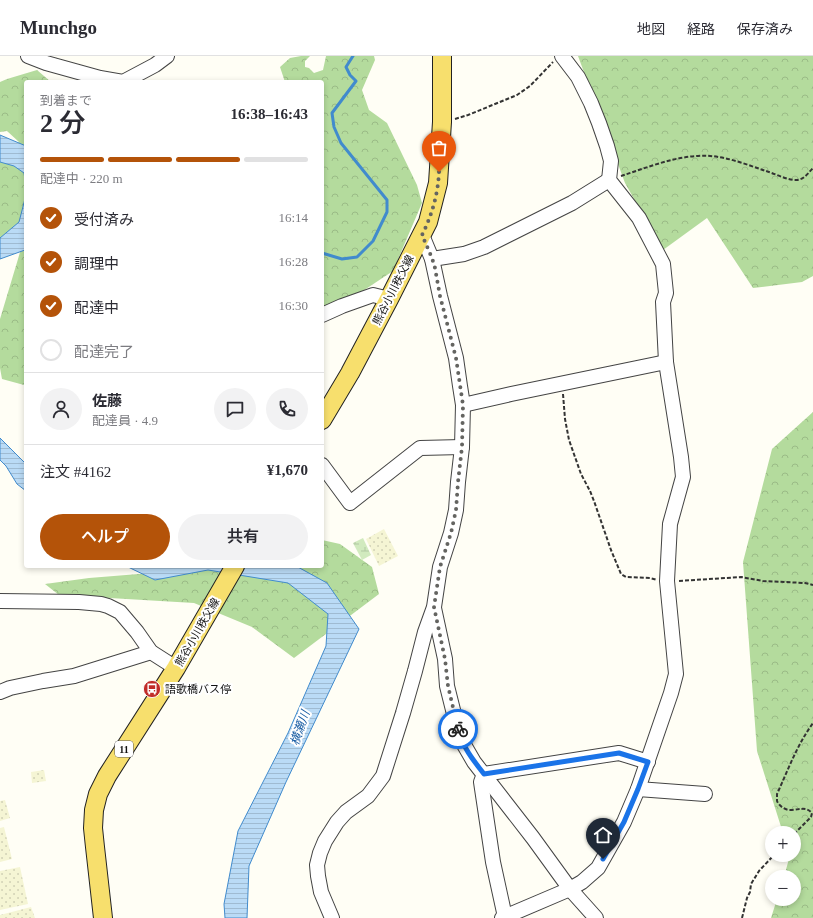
<!DOCTYPE html>
<html lang="ja">
<meta charset="utf-8">
<style>
body{margin:0;font-family:"Times New Roman","Noto Sans JP",serif;background:#f2f2f3;color:#2b2b33;height:100vh;display:flex;flex-direction:column;font-size:15px;white-space:nowrap}
*{box-sizing:border-box;margin:0}
p{font-size:13px;color:#7c7c81}
.icon{flex:none;width:22px;height:22px;fill:none;stroke:currentColor;stroke-width:2;stroke-linecap:round;stroke-linejoin:round}
.map{position:relative;flex:1;overflow:hidden}
.sheet{position:absolute;left:24px;top:24px;width:300px;height:488px;display:flex;flex-direction:column;background:#fff;border-radius:4px;box-shadow:0 2px 6px #0003}
.sheet>*{flex:none}
.fabs{position:absolute;left:765px;top:770px;display:grid;gap:8px}
.fabs a{display:grid;place-items:center;width:36px;height:36px;border-radius:50%;background:#fff;box-shadow:0 2px 6px #0003;font-size:20px}
.pin{position:absolute;display:grid;place-items:center;width:34px;height:34px;color:#fff;margin:-41px -17px;border-radius:50% 50% 50% 0;rotate:-45deg;box-shadow:0 0 4px #0007}
.pin .icon{rotate:45deg}
.courier{position:absolute;display:grid;place-items:center;width:40px;height:40px;margin:-20px;border:3px solid #1a73e8;border-radius:50%;background:#fff;color:#222;box-shadow:0 1px 5px #0007}
.overview em{font-style:normal;font-weight:600}
.overview div{display:flex;flex-direction:column-reverse}
.overview{display:flex;align-items:center;justify-content:space-between;height:68px;padding:0 16px}
h1{font-size:26px;font-weight:600;line-height:30px}
.bar{display:grid;grid-template-columns:repeat(4,1fr);gap:6px 4px;align-content:center;height:48px;padding:0 16px}
.bar i{height:5px;border-radius:3px;background:#e1e1e2}
.bar .active{background:#b45309}
.bar p{grid-column:span 4}
.line{display:flex;align-items:center;gap:10px;padding:0 16px;border-top:1px solid #e1e1e2}
.line div{flex:1}
.round{display:grid;place-items:center;flex:none;width:42px;height:42px;border-radius:21px;background:#f2f2f3}
ol{padding:0 16px;list-style:none}
li{display:flex;align-items:center;gap:12px;height:44px}
li p{margin-inline-start:auto}
li .icon{padding:4px;border-radius:50%;background:#b45309;color:#fff;stroke-width:4}
li:last-child{color:#7c7c81}
li i{width:22px;height:22px;border:2px solid #e1e1e2;border-radius:50%}
.button{display:flex;gap:8px;margin-top:auto;padding:8px 16px}
.button a{flex:1;height:46px;border-radius:24px;background:#b45309;color:#fff;font-size:16px;font-weight:600;line-height:46px;text-align:center}
.button a+a{background:#f2f2f3;color:#2b2b33}
header{display:flex;align-items:center;gap:24px;box-sizing:border-box;height:56px;padding:0 20px;background:#fff;border-bottom:1px solid #e1e1e2}
header strong{font-size:19px}
nav{display:flex;gap:22px;margin-inline-start:auto;font-size:14px}
.map>svg:first-child{display:block}
</style>
<header>
<strong>Munchgo</strong>
<nav><a>地図</a><a>経路</a><a>保存済み</a></nav>
</header>
<div class="map">
<svg width="813" height="862" viewBox="0 0 813 862">
<defs>
<pattern id="farmland-dots" width="8" height="8" patternUnits="userSpaceOnUse"><rect width="8" height="8" fill="#f5f5d4"/><path d="M2 2h.1M6 6h.1" fill="none" stroke="#d1d1b5" stroke-width="1.8" stroke-linecap="round"/></pattern>
<pattern id="forest-crowns" width="20" height="18" patternUnits="userSpaceOnUse"><rect width="20" height="18" fill="#b4db9d"/><path d="M2 6a3 3 0 1 1 6 0M12 15a3 3 0 1 1 6 0" fill="none" stroke="#9abb86"/></pattern>
<pattern id="wetland-marsh" width="20" height="14" patternUnits="userSpaceOnUse"><rect width="20" height="14" fill="#d1eabe"/><path d="M1 5h8M5 5V1M11 12h8M15 12V8" fill="none" stroke="#b2c8a2"/></pattern>
<pattern id="water-rules" width="6" height="5" patternUnits="userSpaceOnUse"><rect width="6" height="5" fill="#badbf6"/><path d="M0 2.5h6" fill="none" stroke="#9fbbd2"/></pattern>
</defs>
<rect width="100%" height="100%" fill="#fffef5"/>
<!-- farmland -->
<g fill="url(#farmland-dots)">
<path d="M 384,473 L 398,500 L 379,510 L 366,483 Z"/>
<path d="M 44,714 L 46,725 L 32,727 L 31,716 Z"/>
<path d="M 5,744 L 10,762 L 0,765 L 0,745 Z"/>
<path d="M 4,771 L 12,803 L 0,806 L 0,772 Z"/>
<path d="M 20,811 L 28,848 L 0,854 L 0,815 Z"/>
<path d="M 31,851 L 35,862 L 0,862 L 0,859 Z"/>
</g>
<!-- forest -->
<g fill="url(#forest-crowns)">
<path d="M 301,0 L 310,0 L 305,5 L 305,11 L 309,12 L 314,17 L 323,14 L 326,0 L 374,0 L 375,4 L 362,34 L 369,54 L 387,67 L 417,129 L 422,147 L 393,215 L 322,262 L 322,26 L 285,26 L 280,11 L 290,2 Z"/>
<path d="M 578,0 L 813,0 L 813,220 L 802,226 L 753,232 L 707,162 L 663,194 L 625,127 Z"/>
<path d="M 37,14 L 51,26 L 26,26 L 26,327 L 24,329 L 2,323 L 0,312 L 0,263 L 21,193 L 0,192 L 0,106 L 19,86 L 7,75 L 0,76 L 0,26 L 7,23 Z"/>
<path d="M 813,356 L 813,862 L 771,862 L 777,843 L 794,843 L 794,821 L 784,821 L 790,799 L 794,799 L 794,777 L 783,777 L 757,695 L 743,506 L 772,393 Z"/>
<path d="M 322,484 L 340,488 L 372,511 L 379,538 L 294,602 L 252,571 L 194,547 L 59,539 L 45,528 L 89,522 L 151,517 L 155,510 L 322,510 Z"/>
</g>
<!-- wetland -->
<path fill="url(#wetland-marsh)" d="M 363,482 L 371,499 L 362,504 L 353,487 Z"/>
<!-- water -->
<g fill="url(#water-rules)" stroke="#418bcd">
<path d="M 0,79 L 26,90 L 26,130 L 24,117 L 14,110 L 0,106 Z"/>
<path d="M 26,139 L 26,191 L 25,194 L 0,203 L 0,182 L 19,166 Z"/>
<path d="M 0,382 L 26,408 L 26,435 L 17,428 L 6,410 L 0,404 Z"/>
<path d="M 126,510 L 296,510 L 327,527 L 359,573 L 286,726 L 249,810 L 247,862 L 225,862 L 224,848 L 238,775 L 288,677 L 326,590 L 328,558 L 288,527 L 208,514 L 155,524 Z"/>
</g>
<g fill="none" stroke-linecap="round" stroke-linejoin="round">
<!-- stream -->
<path stroke="#418bcd" stroke-width="3" d="M 322,197 L 342,203 L 357,201 L 373,185 L 387,156 L 387,144 L 341,87 L 334,71 L 332,57 L 356,25 L 350,19 L 346,11 L 353,0"/>
<defs>
<g id="minor">
<path d="M 28,0 L 46,7 L 100,22 L 123,26 L 155,9 L 167,0"/>
<path d="M 432,203 L 464,198 L 484,191 L 572,147 L 609,124"/>
<path d="M 322,259 L 342,250 L 373,239 L 389,243"/>
<path d="M 463,349 L 511,338 L 666,306"/>
<path d="M 322,409 L 350,447 L 420,392 L 462,391"/>
<path d="M 0,545 L 79,546 L 101,548 L 108,550 L 120,556 L 137,576 L 151,596 L 176,612"/>
<path d="M 434,552 L 445,603 L 447,630 L 459,678 L 463,687 L 474,706 L 533,782 L 570,833 L 596,862"/>
<path d="M 0,636 L 10,632 L 43,625 L 74,620 L 151,596"/>
<path d="M 484,718 L 619,697 L 648,706"/>
<path d="M 484,718 L 481,726 L 493,806 L 505,861"/>
<path d="M 638,733 L 705,738"/>
<path d="M 332,862 L 321,836 L 318,820 L 317,809 L 320,797 L 325,785 L 337,766 L 346,756 L 368,740 L 383,720 L 403,657 L 415,615 L 425,576 L 434,551 L 440,511 L 451,477 L 456,454 L 458,426 L 462,391 L 463,349 L 460,330 L 456,302 L 440,240 L 432,203 L 422,179"/>
<path d="M 502,862 L 570,833 L 582,826 L 598,812 L 624,766 L 638,733 L 671,637 L 676,618 L 667,525 L 670,468 L 683,421 L 681,401 L 666,306 L 663,246 L 666,237 L 663,208 L 639,162 L 609,124 L 611,105 L 607,90 L 599,67 L 591,47 L 578,21 L 562,0"/>
</g>
<g id="major">
<path d="M 322,364 L 350,317 L 389,243 L 428,166 L 438,127 L 442,66 L 442,0"/>
<path d="M 103,862 L 95,791 L 93,772 L 94,754 L 98,738 L 107,720 L 176,612 L 235,510"/>
</g>
</defs>
<!-- minor casing -->
<use href="#minor" stroke="#444" stroke-width="16"/>
<!-- major casing -->
<use href="#major" stroke="#222" stroke-width="20"/>
<!-- path -->
<g stroke="#333" stroke-width="2" stroke-dasharray="4 2" stroke-linecap="butt">
<path d="M 455,63 L 468,59 L 495,48 L 517,39 L 530,30 L 553,6"/>
<path d="M 621,120 C 646,112 672,101 698,100 C 723,98 747,109 769,116 C 778,119 787,124 796,124 C 804,124 808,117 813,112"/>
<path d="M 563,338 L 565,363 L 569,384 L 581,418 L 590,435 L 594,445 L 611,494 L 621,518 L 626,521 L 650,522 L 657,524"/>
<path d="M 679,525 L 741,521 L 763,525 L 805,527 L 813,529"/>
<path d="M 794,778 L 811,761 L 812,757 C 806,750 799,754 790,754 C 785,754 779,750 777,745 C 777,743 777,741 777,738 C 788,714 797,689 813,667"/>
<path d="M 742,862 L 747,842 L 750,836 L 751,828 L 759,815 L 774,799"/>
</g>
<!-- minor -->
<use href="#minor" stroke="#fff" stroke-width="14"/>
<!-- major -->
<use href="#major" stroke="#f7df6d" stroke-width="18"/>
</g>
<g fill="none" stroke-linecap="round" stroke-linejoin="round">
<!-- done -->
<path stroke="#646461" stroke-width="4" stroke-dasharray="0 7.2" d="M 439,116 C 438,138 432,159 422,179 L 432,202 L 435,212 L 440,240 L 456,302 L 463,349 L 462,391 L 458,426 L 456,454 L 451,477 L 440,511 L 434,551 L 445,603 L 448,630 L 458,673"/>
<!-- route -->
<path stroke="#1a73e8" stroke-width="5" d="M 458,673 C 462,690 473,704 484,718 L 619,697 L 648,706 L 638,733 L 624,766 L 603,803"/>
</g>
<!-- icons -->
<defs>
<symbol id="bus-disc" viewBox="-11 -11 22 22"><circle r="9.5" fill="#c12c28" stroke="#fff"/><path d="M-5-6H5V4H4V6H2V4H-2V6H-4V4H-5ZM-3.5-4V0h7V-4ZM-3.5 1.2v1.5H-2V1.2ZM2 1.2v1.5H3.5V1.2Z" fill="#fff"/></symbol>
</defs>
<g fill-rule="evenodd">
<use href="#bus-disc" x="142" y="623" width="20" height="20"/>
</g>
<g text-anchor="middle" dominant-baseline="central" stroke-width="4" stroke-linejoin="round" paint-order="stroke">
<!-- shield labels -->
<rect fill="#fff" stroke="#585858" stroke-width="1" x="115" y="685" width="18" height="16" rx="3"/>
<g font-size="10" font-weight="bold" fill="#111">
<text x="124" y="693">11</text>
</g>
<!-- street labels -->
<g font-size="11" fill="#111" stroke="#fff">
<text transform="translate(393 234) rotate(-63)">熊谷小川秩父線</text>
<text transform="translate(197 576) rotate(-60)">熊谷小川秩父線</text>
</g>
<!-- poi labels -->
<g font-size="11" fill="#111" stroke="#fff" text-anchor="start">
<text x="165" y="633">語歌橋バス停</text>
</g>
<!-- water labels -->
<g font-size="12" font-style="italic" fill="#195da4" stroke="#fff">
<text transform="translate(300 672) rotate(-71)">横瀬川</text>
</g>
</g>
</svg>
<div class="fabs">
<a>+</a>
<a>−</a>
</div>
<div class="pin" style="left:439px;top:116px;background:#ea580c"><svg class="icon" aria-label="bag" viewBox="0 0 24 24"><path d="M5 8h14l-1 12H6zM9 8a3 3 0 0 1 6 0"/></svg></div>
<div class="pin" style="left:603px;top:803px;background:#1f2937"><svg class="icon" aria-label="home" viewBox="0 0 24 24"><path d="M3 11l9-7 9 7M6 9v11h12V9"/></svg></div>
<div class="courier" style="left:458px;top:673px"><svg class="icon" aria-label="bike" viewBox="0 0 24 24"><circle cx="6" cy="16" r="4"/><circle cx="18" cy="16" r="4"/><path d="M6 16l4-8h5l3 8M10 8l3 8H6M13 5h3"/></svg></div>
<section class="sheet">
<div class="overview"><div><h1>2 分</h1><p>到着まで</p></div><em>16:38–16:43</em></div>
<div class="bar"><i class="active"></i><i class="active"></i><i class="active"></i><i></i><p>配達中 · 220 m</p></div>
<ol>
<li><svg class="icon" aria-label="check" viewBox="0 0 24 24"><path d="M5 12l5 5 9-10"/></svg>受付済み<p>16:14</p></li>
<li><svg class="icon" aria-label="check" viewBox="0 0 24 24"><path d="M5 12l5 5 9-10"/></svg>調理中<p>16:28</p></li>
<li><svg class="icon" aria-label="check" viewBox="0 0 24 24"><path d="M5 12l5 5 9-10"/></svg>配達中<p>16:30</p></li>
<li><i></i>配達完了</li>
</ol>
<div class="line" style="height:72px"><a class="round"><svg class="icon" aria-label="person" viewBox="0 0 24 24"><circle cx="12" cy="8" r="4"/><path d="M4 21q1-7 8-7t8 7"/></svg></a><div><b>佐藤</b><p>配達員 · 4.9</p></div><a class="round"><svg class="icon" aria-label="chat" viewBox="0 0 24 24"><path d="M4 5h16v11H9l-5 4z"/></svg></a><a class="round"><svg class="icon" aria-label="phone" viewBox="0 0 24 24"><path d="M5 4h4l2 5-3 2q2 4 5 5l2-3 5 2v4C11 20 4 13 5 4z"/></svg></a></div>
<div class="line" style="height:52px"><div>注文 #4162</div><b>¥1,670</b></div>
<div class="button"><a>ヘルプ</a><a>共有</a></div>
</section>
</div>
